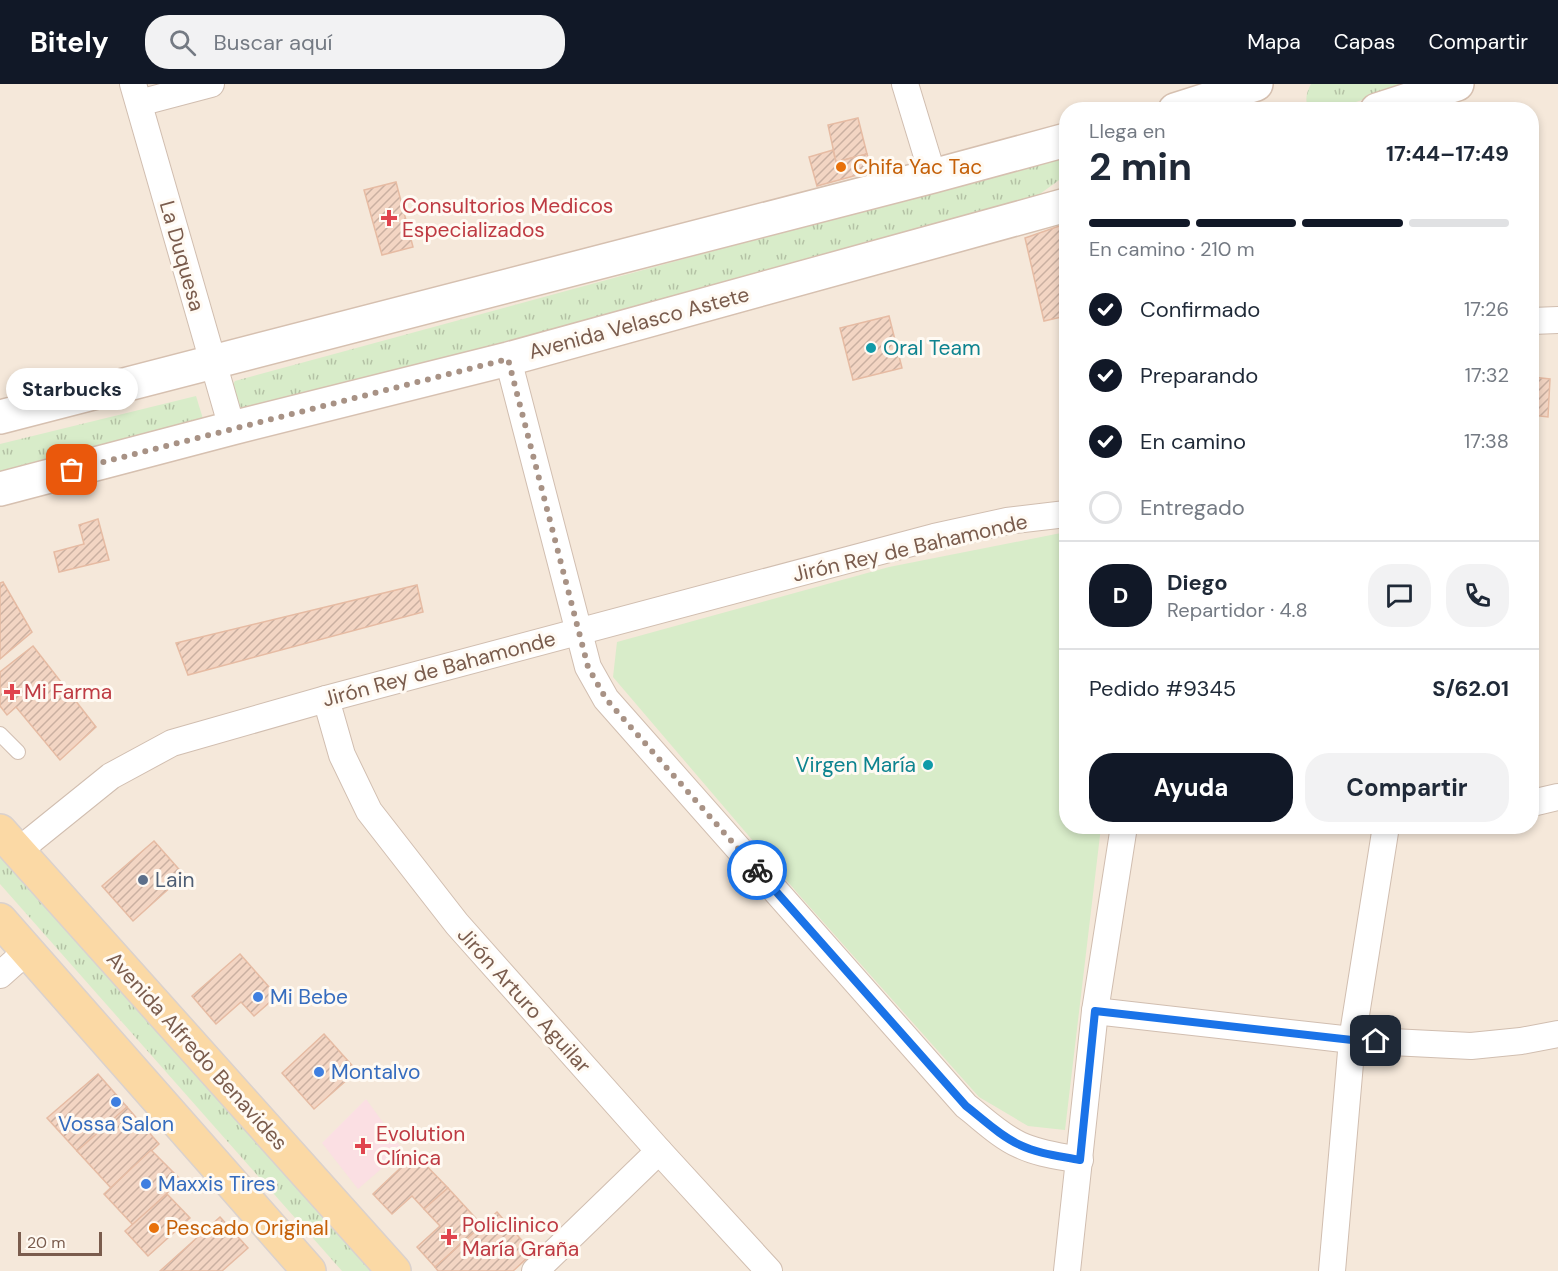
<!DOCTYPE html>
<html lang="es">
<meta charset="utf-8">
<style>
body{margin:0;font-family:"DM Sans",sans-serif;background:#f2f2f3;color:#1f2937;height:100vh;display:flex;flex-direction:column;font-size:22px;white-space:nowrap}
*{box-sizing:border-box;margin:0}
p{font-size:20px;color:#747a83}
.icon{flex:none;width:33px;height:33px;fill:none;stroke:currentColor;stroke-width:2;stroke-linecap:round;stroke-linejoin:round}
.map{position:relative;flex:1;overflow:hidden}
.details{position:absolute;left:1059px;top:18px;width:480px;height:732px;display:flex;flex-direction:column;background:#fff;border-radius:24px;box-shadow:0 3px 9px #0003}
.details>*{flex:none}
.scale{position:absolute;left:18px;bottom:15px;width:84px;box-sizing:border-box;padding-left:6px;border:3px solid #7a5c4d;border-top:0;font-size:16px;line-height:21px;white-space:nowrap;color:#7a5c4d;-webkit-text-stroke:4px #fffaf3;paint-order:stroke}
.pin{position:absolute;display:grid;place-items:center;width:51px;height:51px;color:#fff;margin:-26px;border-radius:12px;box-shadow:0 3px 9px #0006}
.courier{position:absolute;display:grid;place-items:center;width:60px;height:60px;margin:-30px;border:4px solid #1a73e8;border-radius:50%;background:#fff;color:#222;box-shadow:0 2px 8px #0007}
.bubble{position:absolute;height:42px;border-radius:21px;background:#fff;box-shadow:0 3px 9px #0003;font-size:20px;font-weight:700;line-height:42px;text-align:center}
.head em{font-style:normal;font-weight:700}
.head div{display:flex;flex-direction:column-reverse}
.head{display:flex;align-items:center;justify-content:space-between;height:102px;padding:0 30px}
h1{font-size:39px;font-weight:700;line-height:45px}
.bar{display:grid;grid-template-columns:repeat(4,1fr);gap:9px 6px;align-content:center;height:72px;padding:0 30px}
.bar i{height:8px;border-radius:4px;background:#e0e1e3}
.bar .selected{background:#111827}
.bar p{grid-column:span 4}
.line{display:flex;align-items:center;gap:15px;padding:0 30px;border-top:2px solid #e0e1e3}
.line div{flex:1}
.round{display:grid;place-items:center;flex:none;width:63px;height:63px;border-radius:24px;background:#f2f2f3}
ol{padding:0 30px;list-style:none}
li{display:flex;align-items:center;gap:18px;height:66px}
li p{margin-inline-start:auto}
li .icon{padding:6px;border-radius:50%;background:#111827;color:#fff;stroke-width:4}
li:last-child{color:#747a83}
li i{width:33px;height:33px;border:3px solid #e0e1e3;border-radius:50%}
.button{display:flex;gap:12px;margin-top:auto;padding:12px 30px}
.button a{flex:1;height:69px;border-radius:24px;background:#111827;color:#fff;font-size:24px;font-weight:700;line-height:69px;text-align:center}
.button a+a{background:#f2f2f3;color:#1f2937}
header{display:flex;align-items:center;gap:36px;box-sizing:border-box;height:84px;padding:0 30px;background:#111827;color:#fff}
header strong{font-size:28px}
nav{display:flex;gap:33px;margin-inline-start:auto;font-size:21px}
.search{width:420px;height:54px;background:#f2f2f3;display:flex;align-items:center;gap:15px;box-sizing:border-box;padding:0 21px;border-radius:24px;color:#747a83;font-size:22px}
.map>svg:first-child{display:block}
</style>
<header>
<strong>Bitely</strong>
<div class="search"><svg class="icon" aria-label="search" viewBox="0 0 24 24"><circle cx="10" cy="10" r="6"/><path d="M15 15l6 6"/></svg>Buscar aquí</div>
<nav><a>Mapa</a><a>Capas</a><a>Compartir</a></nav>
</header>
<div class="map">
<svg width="1558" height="1187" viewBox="0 0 1558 1187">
<defs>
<pattern id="grass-tufts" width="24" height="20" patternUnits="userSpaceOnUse" patternTransform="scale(1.5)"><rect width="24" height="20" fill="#d8ecc9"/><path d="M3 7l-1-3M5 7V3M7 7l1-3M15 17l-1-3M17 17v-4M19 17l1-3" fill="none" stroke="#b4c2a5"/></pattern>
<pattern id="building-hatch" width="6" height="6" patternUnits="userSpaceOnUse" patternTransform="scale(1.5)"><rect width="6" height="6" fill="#f3d5c3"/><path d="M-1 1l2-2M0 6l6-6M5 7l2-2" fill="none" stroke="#cab0a1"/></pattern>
</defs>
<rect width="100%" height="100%" fill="#fdf6ec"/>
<!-- residential -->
<path fill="#f5e8da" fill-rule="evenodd" d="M 0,0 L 1558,0 L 1558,1187 L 0,1187 ZM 1066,26 L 1532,26 L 1532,742 L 1066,742 Z"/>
<!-- medical -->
<path fill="#fbdfe3" d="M 366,1015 L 403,1066 L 358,1105 L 322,1059 Z"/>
<!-- grass -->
<g fill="url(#grass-tufts)">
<path d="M 1311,0 L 1412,0 L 1334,25 L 1308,25 C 1305,16 1306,9 1311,0 Z"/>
<path d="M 1066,71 L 1066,93 L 1062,94 L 1037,112 L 248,329 L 239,322 L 228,309 L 235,297 Z"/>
<path d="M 196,312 L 204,338 L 0,393 L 0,360 Z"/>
<path d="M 0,763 L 378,1187 L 342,1187 L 0,800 Z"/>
</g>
<!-- green -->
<path fill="#d8ecc9" d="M 1066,448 L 1066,742 L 1101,743 L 1065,1046 L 1028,1042 L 979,1013 L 800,812 L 613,593 L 617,558 L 889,483 Z"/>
<!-- building -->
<g fill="url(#building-hatch)" stroke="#e6bba3" stroke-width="1.5">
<path d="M 858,34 L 867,70 L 836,78 L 828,41 Z"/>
<path d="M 833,66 L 836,78 L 867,70 L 872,87 L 817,102 L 809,73 Z"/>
<path d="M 396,98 L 413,163 L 382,171 L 364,106 Z"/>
<path d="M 1065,140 L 1066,148 L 1066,232 L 1044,237 L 1025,154 Z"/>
<path d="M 889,232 L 902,284 L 853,296 L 840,244 Z"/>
<path d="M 1532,293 L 1550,295 L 1548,333 L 1532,331 Z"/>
<path d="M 98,435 L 109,476 L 59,488 L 54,468 L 84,460 L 79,441 Z"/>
<path d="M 3,498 L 32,548 L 0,575 L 0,499 Z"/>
<path d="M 417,501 L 423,528 L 188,591 L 176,559 Z"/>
<path d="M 33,562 L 96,643 L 60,676 L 16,623 L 7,631 L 0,622 L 0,588 Z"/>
<path d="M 154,757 L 184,791 L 133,837 L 102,802 Z"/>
<path d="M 240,870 L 277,912 L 254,932 L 241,918 L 216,940 L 192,912 Z"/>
<path d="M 324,950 L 357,987 L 314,1025 L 282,989 Z"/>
<path d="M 98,990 L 127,1023 L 77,1067 L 47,1034 Z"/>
<path d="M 127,1023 L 159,1060 L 111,1104 L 77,1067 Z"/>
<path d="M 151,1066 L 181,1096 L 133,1141 L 104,1110 Z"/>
<path d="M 415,1070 L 448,1104 L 424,1125 L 412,1112 L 392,1130 L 373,1110 Z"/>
<path d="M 448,1104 L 482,1141 L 435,1183 L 417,1163 L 440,1142 L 424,1125 Z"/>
<path d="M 167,1110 L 190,1134 L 148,1172 L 125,1147 Z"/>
<path d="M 497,1128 L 533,1169 L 513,1187 L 438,1187 L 435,1183 Z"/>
<path d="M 220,1133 L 248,1164 L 222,1187 L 160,1187 Z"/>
</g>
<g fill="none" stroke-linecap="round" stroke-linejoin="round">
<defs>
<path id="lane" d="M 0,650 L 18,668"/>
<g id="street">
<path d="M 133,0 L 232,344"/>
<path d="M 905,0 L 933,92"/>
<path d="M 139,19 L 211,0"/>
<path d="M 1532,237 L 1558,236"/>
<path d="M 508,275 L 588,583 L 606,615 L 966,1022 C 983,1035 1000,1052 1020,1061 C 1039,1070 1060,1072 1080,1076"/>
<path d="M 326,615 L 342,671 L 369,727 L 457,840 L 659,1067 L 769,1187"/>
<path d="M 1532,719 L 1558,713"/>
<path d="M 18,767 L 111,692 L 172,659 L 326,615 L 934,453 L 1007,437 L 1066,430"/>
<path d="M 0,891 L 27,867"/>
<path d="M 1095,927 L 1352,956 L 1471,962 L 1521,957 L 1558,950"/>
<path d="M 535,1187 L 659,1067"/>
<path d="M 1067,1187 L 1095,927 L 1124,742"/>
<path d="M 1332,1187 L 1352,956 L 1386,742"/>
</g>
<g id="secondary">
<path d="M 1175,26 L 1256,0"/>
<path d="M 1377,26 L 1457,0"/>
<path d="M 0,333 L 933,92 L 1066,56"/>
<path d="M 0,405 L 232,344 L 508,275 L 1066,121"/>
</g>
<g id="primary">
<path d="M 0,747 L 394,1187"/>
<path d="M 0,836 L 309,1187"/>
</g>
</defs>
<!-- lane casing -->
<use href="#lane" stroke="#d1beb0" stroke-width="16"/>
<!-- street casing -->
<use href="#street" stroke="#d1beb0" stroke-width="28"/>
<!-- secondary casing -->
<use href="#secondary" stroke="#d6c0b0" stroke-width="36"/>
<!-- primary casing -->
<use href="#primary" stroke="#dad1cd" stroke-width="36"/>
<!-- lane -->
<use href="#lane" stroke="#fff" stroke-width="14"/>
<!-- street -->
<use href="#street" stroke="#fff" stroke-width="26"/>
<!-- secondary -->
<use href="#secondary" stroke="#fff" stroke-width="33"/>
<!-- primary -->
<use href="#primary" stroke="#fbd9a5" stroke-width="33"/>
</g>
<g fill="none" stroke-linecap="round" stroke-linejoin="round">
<!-- done -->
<path stroke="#a89285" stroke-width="6" stroke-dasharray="0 10.8" d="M 72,386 L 508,275 L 588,583 L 606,615 L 757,786"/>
<!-- route -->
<path stroke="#1a73e8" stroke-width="8" d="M 757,786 L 966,1022 C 983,1035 1000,1052 1020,1061 C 1039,1070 1060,1072 1080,1076 L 1095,927 L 1352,956 L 1376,957"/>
</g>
<!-- markers -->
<g fill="#e8710a" stroke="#fffaf3" stroke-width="2">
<circle cx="841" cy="83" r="6"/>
<circle cx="154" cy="1144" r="6"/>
</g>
<g fill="#e0444e" stroke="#fffaf3" stroke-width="2">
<path d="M386 125h6v6h6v6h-6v6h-6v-6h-6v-6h6z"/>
<path d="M9 599h6v6h6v6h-6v6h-6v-6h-6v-6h6z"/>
<path d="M360 1053h6v6h6v6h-6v6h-6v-6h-6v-6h6z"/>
<path d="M446 1144h6v6h6v6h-6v6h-6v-6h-6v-6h6z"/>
</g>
<g fill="#0f9aa8" stroke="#fffaf3" stroke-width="2">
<circle cx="871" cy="264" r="6"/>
<circle cx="928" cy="681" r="6"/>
</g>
<circle fill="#5c6f8a" stroke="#fffaf3" stroke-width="2" cx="143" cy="796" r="6"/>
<g fill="#3f7fe0" stroke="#fffaf3" stroke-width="2">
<circle cx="258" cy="913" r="6"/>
<circle cx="319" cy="988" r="6"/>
<circle cx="116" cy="1018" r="6"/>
<circle cx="146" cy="1100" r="6"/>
</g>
<g text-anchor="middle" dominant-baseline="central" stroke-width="6" stroke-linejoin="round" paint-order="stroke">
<!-- food labels -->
<g font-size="21" fill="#c56008" stroke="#fffaf3" text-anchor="start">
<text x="853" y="83">Chifa Yac Tac</text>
<text x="166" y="1144">Pescado Original</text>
</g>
<!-- health labels -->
<g font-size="21" fill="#be3a42" stroke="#fffaf3" text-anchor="start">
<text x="402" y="122">Consultorios Medicos<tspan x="402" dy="24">Especializados</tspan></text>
<text x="24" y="608">Mi Farma</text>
<text x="376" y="1050">Evolution<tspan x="376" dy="24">Clínica</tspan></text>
<text x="462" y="1141">Policlinico<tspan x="462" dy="24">María Graña</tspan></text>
</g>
<!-- street labels -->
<g font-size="21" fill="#7a5c4d" stroke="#fffaf3">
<text transform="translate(182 172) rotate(74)">La Duquesa</text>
<text transform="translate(639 239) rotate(-15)">Avenida Velasco Astete</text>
<text transform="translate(910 464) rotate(-13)">Jirón Rey de Bahamonde</text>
<text transform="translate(439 585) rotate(-15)">Jirón Rey de Bahamonde</text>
<text transform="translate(524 916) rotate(48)">Jirón Arturo Aguilar</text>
<text transform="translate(197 967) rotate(48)">Avenida Alfredo Benavides</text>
</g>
<!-- culture labels -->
<g font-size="21" fill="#0d838f" stroke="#fffaf3" text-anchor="start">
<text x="883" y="264">Oral Team</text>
<text x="916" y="681" text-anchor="end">Virgen María</text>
</g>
<!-- service labels -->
<g font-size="21" fill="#4e5e75" stroke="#fffaf3" text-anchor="start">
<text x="155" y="796">Lain</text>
</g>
<!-- shop labels -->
<g font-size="21" fill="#366cbe" stroke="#fffaf3" text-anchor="start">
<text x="270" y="913">Mi Bebe</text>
<text x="331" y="988">Montalvo</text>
<text x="116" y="1040" text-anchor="middle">Vossa Salon</text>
<text x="158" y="1100">Maxxis Tires</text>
</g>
</g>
</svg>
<div class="scale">20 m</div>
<div class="pin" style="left:72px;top:386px;background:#ea580c"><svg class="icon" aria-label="bag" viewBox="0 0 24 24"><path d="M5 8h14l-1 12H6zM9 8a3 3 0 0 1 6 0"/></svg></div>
<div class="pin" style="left:1376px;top:957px;background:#1f2937"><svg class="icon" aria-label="home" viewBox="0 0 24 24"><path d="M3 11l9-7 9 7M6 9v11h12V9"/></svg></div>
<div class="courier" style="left:757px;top:786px"><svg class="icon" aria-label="bike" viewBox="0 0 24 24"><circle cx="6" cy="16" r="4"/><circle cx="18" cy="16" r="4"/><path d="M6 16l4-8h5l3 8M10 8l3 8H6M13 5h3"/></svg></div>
<div class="bubble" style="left:6px;top:284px;width:132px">Starbucks</div>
<section class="details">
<div class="head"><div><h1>2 min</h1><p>Llega en</p></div><em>17:44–17:49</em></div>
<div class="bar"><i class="selected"></i><i class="selected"></i><i class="selected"></i><i></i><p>En camino · 210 m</p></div>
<ol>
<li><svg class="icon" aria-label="check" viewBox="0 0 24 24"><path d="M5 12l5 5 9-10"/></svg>Confirmado<p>17:26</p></li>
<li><svg class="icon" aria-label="check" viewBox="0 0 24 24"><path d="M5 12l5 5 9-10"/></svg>Preparando<p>17:32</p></li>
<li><svg class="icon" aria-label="check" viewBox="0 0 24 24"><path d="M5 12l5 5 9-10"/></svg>En camino<p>17:38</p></li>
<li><i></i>Entregado</li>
</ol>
<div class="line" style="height:108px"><b class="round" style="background:#111827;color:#fff">D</b><div><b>Diego</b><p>Repartidor · 4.8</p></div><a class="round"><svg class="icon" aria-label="chat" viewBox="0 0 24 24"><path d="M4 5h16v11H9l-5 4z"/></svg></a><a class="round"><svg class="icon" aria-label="phone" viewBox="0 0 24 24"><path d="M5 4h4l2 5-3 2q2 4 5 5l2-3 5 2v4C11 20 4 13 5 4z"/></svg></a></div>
<div class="line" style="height:78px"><div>Pedido #9345</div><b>S/62.01</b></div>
<div class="button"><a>Ayuda</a><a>Compartir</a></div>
</section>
</div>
